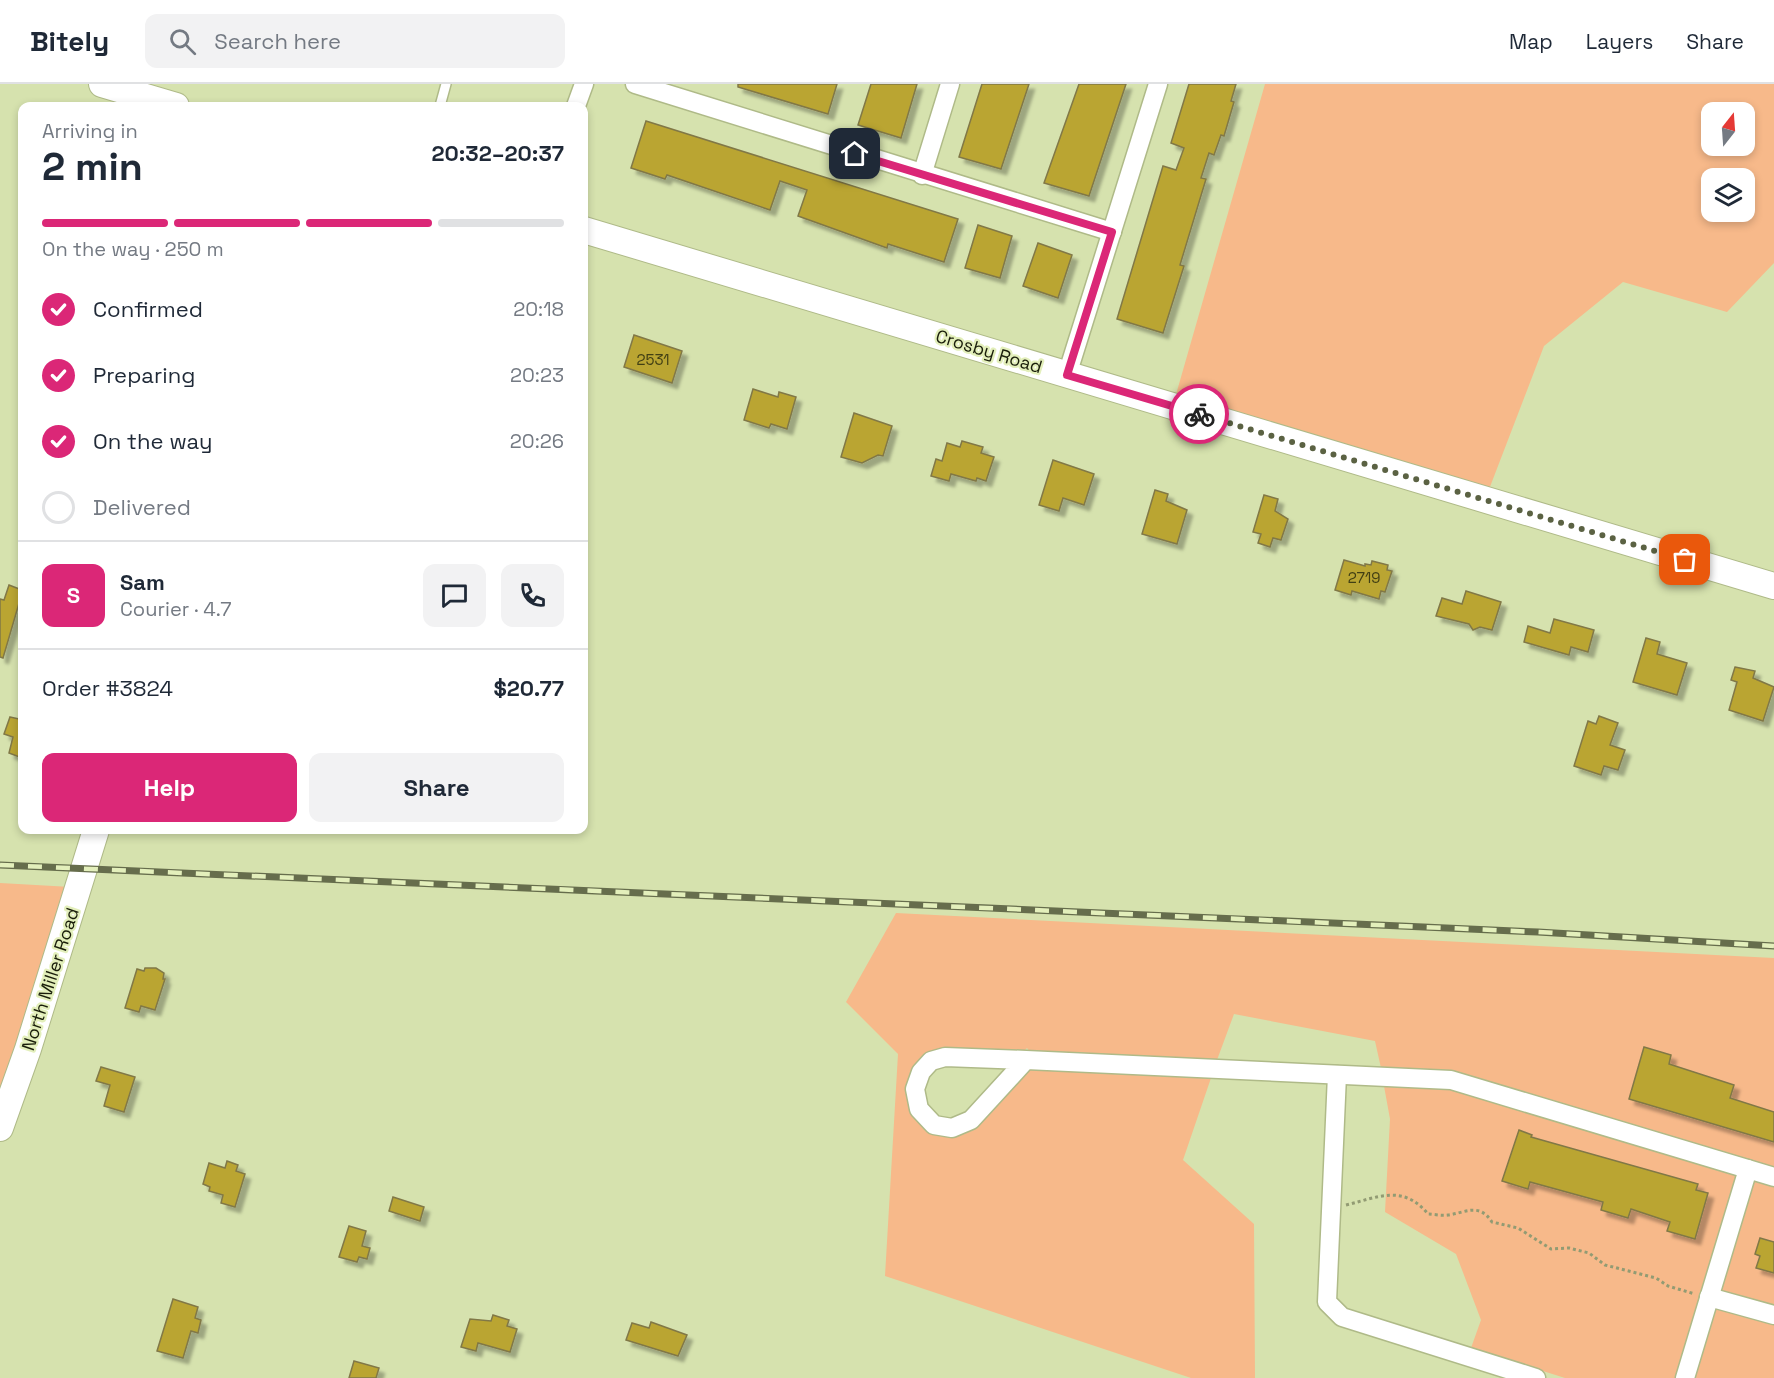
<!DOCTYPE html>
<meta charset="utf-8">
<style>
body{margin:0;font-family:"Space Grotesk",sans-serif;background:#f2f2f3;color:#1f2937;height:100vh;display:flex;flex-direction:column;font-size:22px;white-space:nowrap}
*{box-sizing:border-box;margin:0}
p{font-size:20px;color:#747a83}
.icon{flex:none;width:33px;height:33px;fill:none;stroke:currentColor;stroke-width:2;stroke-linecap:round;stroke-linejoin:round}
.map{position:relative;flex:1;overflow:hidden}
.panel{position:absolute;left:18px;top:18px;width:570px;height:732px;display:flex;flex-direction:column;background:#fff;border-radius:12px;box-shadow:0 3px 9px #0003}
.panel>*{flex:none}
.needle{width:39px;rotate:17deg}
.tools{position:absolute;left:1701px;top:18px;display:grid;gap:12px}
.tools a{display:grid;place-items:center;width:54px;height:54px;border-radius:12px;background:#fff;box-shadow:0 3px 9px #0003;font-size:30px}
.pin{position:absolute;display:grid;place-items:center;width:51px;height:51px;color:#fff;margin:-26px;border-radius:12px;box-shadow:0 3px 9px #0006}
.courier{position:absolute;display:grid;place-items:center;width:60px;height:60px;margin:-30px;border:4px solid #db2777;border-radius:50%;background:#fff;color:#222;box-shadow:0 2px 8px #0007}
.headline em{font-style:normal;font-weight:800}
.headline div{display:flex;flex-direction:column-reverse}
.headline{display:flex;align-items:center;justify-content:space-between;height:102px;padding:0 24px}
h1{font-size:39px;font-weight:800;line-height:45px}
.bar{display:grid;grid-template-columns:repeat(4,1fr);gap:9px 6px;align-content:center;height:72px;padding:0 24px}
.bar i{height:8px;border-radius:4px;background:#e0e1e3}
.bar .current{background:#db2777}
.bar p{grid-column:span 4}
.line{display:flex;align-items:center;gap:15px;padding:0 24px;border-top:2px solid #e0e1e3}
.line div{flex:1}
.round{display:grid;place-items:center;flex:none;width:63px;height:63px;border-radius:12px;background:#f2f2f3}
ol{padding:0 24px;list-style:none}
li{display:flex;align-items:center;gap:18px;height:66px}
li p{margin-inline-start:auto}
li .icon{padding:6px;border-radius:50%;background:#db2777;color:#fff;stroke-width:4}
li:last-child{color:#747a83}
li i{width:33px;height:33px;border:3px solid #e0e1e3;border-radius:50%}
.cta{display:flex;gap:12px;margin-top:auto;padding:12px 24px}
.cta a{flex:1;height:69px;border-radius:12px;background:#db2777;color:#fff;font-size:24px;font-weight:800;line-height:69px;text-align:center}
.cta a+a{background:#f2f2f3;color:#1f2937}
header{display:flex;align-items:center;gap:36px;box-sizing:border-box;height:84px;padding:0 30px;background:#fff;border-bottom:2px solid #e0e1e3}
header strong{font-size:28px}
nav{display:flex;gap:33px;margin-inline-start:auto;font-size:21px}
.search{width:420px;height:54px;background:#f2f2f3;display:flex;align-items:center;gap:15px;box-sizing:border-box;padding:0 21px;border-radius:12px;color:#747a83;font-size:22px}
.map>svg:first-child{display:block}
</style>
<header>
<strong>Bitely</strong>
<div class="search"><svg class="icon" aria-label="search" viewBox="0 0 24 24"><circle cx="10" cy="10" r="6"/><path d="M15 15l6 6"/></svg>Search here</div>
<nav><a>Map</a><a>Layers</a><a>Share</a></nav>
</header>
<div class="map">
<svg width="1774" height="1294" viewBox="0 0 1774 1294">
<defs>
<filter id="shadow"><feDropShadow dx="5.5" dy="5.5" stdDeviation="1.5" flood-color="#0004"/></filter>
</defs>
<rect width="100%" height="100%" fill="#d6e2ae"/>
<!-- green -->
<g fill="#f7b98a" fill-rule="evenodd">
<path d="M 1265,0 L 1774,0 L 1774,179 L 1727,228 L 1623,198 L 1544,262 L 1488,408 L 1175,314 ZM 1712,28 L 1744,28 L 1744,62 L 1712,62 ZM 1712,94 L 1744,94 L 1744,128 L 1712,128 Z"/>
<path d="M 0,799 L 71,803 L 0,1021 Z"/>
<path d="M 896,829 L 1774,874 L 1774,1084 L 1468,991 L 1381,984 L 1375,957 L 1234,930 L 1217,976 L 1030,968 L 1027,964 L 1024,967 L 944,965 L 908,1002 L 950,1052 L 1029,985 L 1211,994 L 1183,1076 L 1254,1140 L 1255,1294 L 1191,1294 L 885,1192 L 898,970 L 846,918 Z"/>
<path d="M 1384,1002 L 1450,1005 L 1738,1091 L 1677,1294 L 1565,1294 L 1471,1264 L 1481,1236 L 1456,1170 L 1385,1128 L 1390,1035 Z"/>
<path d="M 1752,1095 L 1774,1102 L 1774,1222 L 1719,1207 Z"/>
<path d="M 1714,1224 L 1774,1240 L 1774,1294 L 1693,1294 Z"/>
</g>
<!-- building -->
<g fill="#baa531" stroke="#817847" stroke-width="1.5" filter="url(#shadow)">
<path d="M 738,0 L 837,0 L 828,30 L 738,3 Z"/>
<path d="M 871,0 L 917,0 L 901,54 L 858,41 Z"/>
<path d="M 982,0 L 1029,0 L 1001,85 L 959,73 Z"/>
<path d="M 1079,0 L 1126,0 L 1089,112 L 1044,99 Z"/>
<path d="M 1189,0 L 1236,0 L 1231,17 L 1234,18 L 1224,52 L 1221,51 L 1214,71 L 1209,69 L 1201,94 L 1206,95 L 1180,181 L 1184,182 L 1163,249 L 1117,235 L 1163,82 L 1176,86 L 1184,64 L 1171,59 Z"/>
<path d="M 646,37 L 958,135 L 944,178 L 888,160 L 887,164 L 798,132 L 807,106 L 780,97 L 770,126 L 667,91 L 665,95 L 631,84 Z"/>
<path d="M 978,141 L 1012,152 L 1000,194 L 965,184 Z"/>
<path d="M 1038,159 L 1072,171 L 1058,214 L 1023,202 Z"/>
<path d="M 634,251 L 682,267 L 672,299 L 624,283 Z"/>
<path d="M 753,305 L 778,313 L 779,308 L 796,313 L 787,345 L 771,340 L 769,344 L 744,336 Z"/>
<path d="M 854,329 L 892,342 L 883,372 L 878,371 L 862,379 L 841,373 Z"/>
<path d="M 962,357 L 983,363 L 981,369 L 994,373 L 986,397 L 977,394 L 976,397 L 951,390 L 949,397 L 931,392 L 936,375 L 942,377 L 947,359 L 960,363 Z"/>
<path d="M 1053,376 L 1094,390 L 1084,421 L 1063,414 L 1059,427 L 1039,421 Z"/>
<path d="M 1155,406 L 1168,410 L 1166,417 L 1187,426 L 1177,460 L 1142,450 Z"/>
<path d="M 1264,411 L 1278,415 L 1275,427 L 1288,435 L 1281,456 L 1273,454 L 1270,463 L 1258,459 L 1261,450 L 1253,448 Z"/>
<path d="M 1344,476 L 1365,482 L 1365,480 L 1371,481 L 1372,477 L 1388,481 L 1387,486 L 1392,487 L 1385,508 L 1381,507 L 1379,515 L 1352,507 L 1351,511 L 1335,506 Z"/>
<path d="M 9,501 L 22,506 L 22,509 L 3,574 L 0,573 L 0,515 L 4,516 Z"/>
<path d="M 1466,507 L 1501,518 L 1492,546 L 1480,543 L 1473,546 L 1469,540 L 1436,532 L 1442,514 L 1462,520 Z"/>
<path d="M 1554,535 L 1594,546 L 1588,568 L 1571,563 L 1569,571 L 1524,558 L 1528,542 L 1550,549 Z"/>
<path d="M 1646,554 L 1660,558 L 1657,570 L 1687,579 L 1677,611 L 1633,598 Z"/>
<path d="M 1735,583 L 1755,587 L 1753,594 L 1774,603 L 1763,637 L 1729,626 L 1737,598 L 1731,596 Z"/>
<path d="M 1599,632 L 1618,639 L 1610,661 L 1625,666 L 1618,686 L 1604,682 L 1601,691 L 1574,682 L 1588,637 L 1596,640 Z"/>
<path d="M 10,633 L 19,635 L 22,633 L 22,674 L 9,669 L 13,653 L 4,650 Z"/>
<path d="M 145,884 L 156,884 L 164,889 L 163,895 L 165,895 L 155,926 L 141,922 L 139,928 L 125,924 L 137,885 L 144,887 Z"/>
<path d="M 1644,963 L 1671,971 L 1669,980 L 1734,1001 L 1730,1014 L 1774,1028 L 1774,1058 L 1629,1015 Z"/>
<path d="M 101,983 L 135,993 L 124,1028 L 104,1022 L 110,1001 L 96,997 Z"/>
<path d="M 1519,1046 L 1532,1051 L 1531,1053 L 1698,1100 L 1696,1106 L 1708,1109 L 1695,1155 L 1667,1147 L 1670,1138 L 1631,1125 L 1628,1134 L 1601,1126 L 1603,1118 L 1530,1098 L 1528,1105 L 1502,1097 Z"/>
<path d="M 227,1077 L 238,1081 L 236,1087 L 245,1090 L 235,1123 L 221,1119 L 223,1111 L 209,1107 L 210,1103 L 203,1100 L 209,1079 L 225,1084 Z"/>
<path d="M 393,1113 L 424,1123 L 420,1137 L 389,1127 Z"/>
<path d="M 349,1142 L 366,1147 L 362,1162 L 370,1164 L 367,1175 L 359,1173 L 357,1178 L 339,1173 Z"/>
<path d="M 1760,1154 L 1774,1158 L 1774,1189 L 1756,1184 L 1760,1172 L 1755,1170 Z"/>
<path d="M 173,1215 L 198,1223 L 195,1234 L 201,1236 L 198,1249 L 191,1247 L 183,1274 L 157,1267 Z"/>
<path d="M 493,1231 L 509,1236 L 507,1242 L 517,1245 L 510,1268 L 478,1259 L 476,1267 L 461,1263 L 470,1235 L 491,1237 Z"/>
<path d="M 651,1238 L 687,1251 L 678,1272 L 626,1256 L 632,1239 L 649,1244 Z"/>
<path d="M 354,1277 L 379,1284 L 376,1294 L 349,1294 Z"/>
</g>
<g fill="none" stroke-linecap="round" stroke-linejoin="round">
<defs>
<path id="lane" d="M 440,22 L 446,0"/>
<g id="street">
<path d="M 635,0 L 1112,148"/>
<path d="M 576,22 L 584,0"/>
<path d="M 922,91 L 950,0"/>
<path d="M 1067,291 L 1158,0"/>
<path d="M 1026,976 L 971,1036 L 952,1044 L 934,1041 L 919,1025 L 915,1005 L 921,988 L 931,977 L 945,973 L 1026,976 L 1451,996 L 1774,1093"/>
<path d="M 1337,991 L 1327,1218 L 1342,1233 L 1536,1294"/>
<path d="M 1709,1213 L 1774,1231"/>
<path d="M 1685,1294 L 1748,1085"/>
</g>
<g id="secondary">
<path d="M 102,0 L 176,22"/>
<path d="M 584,146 L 1774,502"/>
<path d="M 0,1044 L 28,965 L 96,746"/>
</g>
</defs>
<!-- lane casing -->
<use href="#lane" stroke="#afba88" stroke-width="12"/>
<!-- street casing -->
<use href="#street" stroke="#afba88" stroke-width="21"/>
<!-- secondary casing -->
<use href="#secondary" stroke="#afba88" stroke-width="28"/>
<!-- path -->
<path stroke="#929b73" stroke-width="3" stroke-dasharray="3 3" stroke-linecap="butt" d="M 1346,1121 C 1379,1113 1403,1100 1428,1130 C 1434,1130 1441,1132 1448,1131 C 1465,1129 1479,1118 1492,1138 L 1518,1144 L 1551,1165 L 1569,1164 L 1589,1169 L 1605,1181 L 1656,1194 L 1668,1202 L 1695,1210"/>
<!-- lane -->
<use href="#lane" stroke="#fff" stroke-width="9"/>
<!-- street -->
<use href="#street" stroke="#fff" stroke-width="18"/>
<!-- secondary -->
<use href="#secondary" stroke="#fff" stroke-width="26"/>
<defs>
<path id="rail" d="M 0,781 L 1538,848 L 1774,862"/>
</defs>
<!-- rail casing -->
<use href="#rail" stroke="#666d4c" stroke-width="7"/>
<!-- rail -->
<use href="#rail" stroke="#e3efbb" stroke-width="4.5" stroke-dasharray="14" stroke-linecap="butt"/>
</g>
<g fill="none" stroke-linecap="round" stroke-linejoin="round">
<!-- done -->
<path stroke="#5b6243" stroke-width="6" stroke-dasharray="0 10.8" d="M 1199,330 L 1685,476"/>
<!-- route -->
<path stroke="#db2777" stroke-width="8" d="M 855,70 L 1112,148 L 1067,291 L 1199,330"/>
</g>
<g text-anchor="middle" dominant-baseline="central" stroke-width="4.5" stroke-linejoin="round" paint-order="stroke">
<!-- number labels -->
<g font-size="15" fill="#413f14">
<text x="653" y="275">2531</text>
<text x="1364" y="493">2719</text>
</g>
<!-- street labels -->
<g font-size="18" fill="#191d0a" stroke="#e3efbb">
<text transform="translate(989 267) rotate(17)">Crosby Road</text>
<text transform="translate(50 895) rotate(-72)">North Miller Road</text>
</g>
</g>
</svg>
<div class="tools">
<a><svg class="needle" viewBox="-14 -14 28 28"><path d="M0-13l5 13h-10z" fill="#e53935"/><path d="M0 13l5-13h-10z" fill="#747a83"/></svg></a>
<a><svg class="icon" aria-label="layers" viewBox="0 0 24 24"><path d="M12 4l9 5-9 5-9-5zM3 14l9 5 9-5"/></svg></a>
</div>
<div class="pin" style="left:1685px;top:476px;background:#ea580c"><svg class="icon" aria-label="bag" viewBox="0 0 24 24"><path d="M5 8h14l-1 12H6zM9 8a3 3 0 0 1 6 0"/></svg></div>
<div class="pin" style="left:855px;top:70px;background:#1f2937"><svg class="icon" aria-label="home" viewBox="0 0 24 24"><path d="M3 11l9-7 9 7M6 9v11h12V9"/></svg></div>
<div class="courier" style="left:1199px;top:330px"><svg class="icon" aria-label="bike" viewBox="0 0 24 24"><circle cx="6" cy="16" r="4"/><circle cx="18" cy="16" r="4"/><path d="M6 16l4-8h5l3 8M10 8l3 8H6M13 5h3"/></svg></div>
<section class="panel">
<div class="headline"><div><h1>2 min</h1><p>Arriving in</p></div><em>20:32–20:37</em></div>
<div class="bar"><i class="current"></i><i class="current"></i><i class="current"></i><i></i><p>On the way · 250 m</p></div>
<ol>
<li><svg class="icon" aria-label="check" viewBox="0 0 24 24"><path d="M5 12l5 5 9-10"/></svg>Confirmed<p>20:18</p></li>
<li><svg class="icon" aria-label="check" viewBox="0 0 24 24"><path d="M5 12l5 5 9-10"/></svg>Preparing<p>20:23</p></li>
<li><svg class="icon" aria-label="check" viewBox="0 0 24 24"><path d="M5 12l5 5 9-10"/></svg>On the way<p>20:26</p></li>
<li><i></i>Delivered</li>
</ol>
<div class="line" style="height:108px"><b class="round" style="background:#db2777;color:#fff">S</b><div><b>Sam</b><p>Courier · 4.7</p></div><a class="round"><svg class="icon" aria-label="chat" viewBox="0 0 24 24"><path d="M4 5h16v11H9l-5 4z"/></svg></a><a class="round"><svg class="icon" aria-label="phone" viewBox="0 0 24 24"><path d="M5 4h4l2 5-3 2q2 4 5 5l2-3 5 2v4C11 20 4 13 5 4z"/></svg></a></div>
<div class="line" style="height:78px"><div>Order #3824</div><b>$20.77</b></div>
<div class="cta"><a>Help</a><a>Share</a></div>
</section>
</div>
